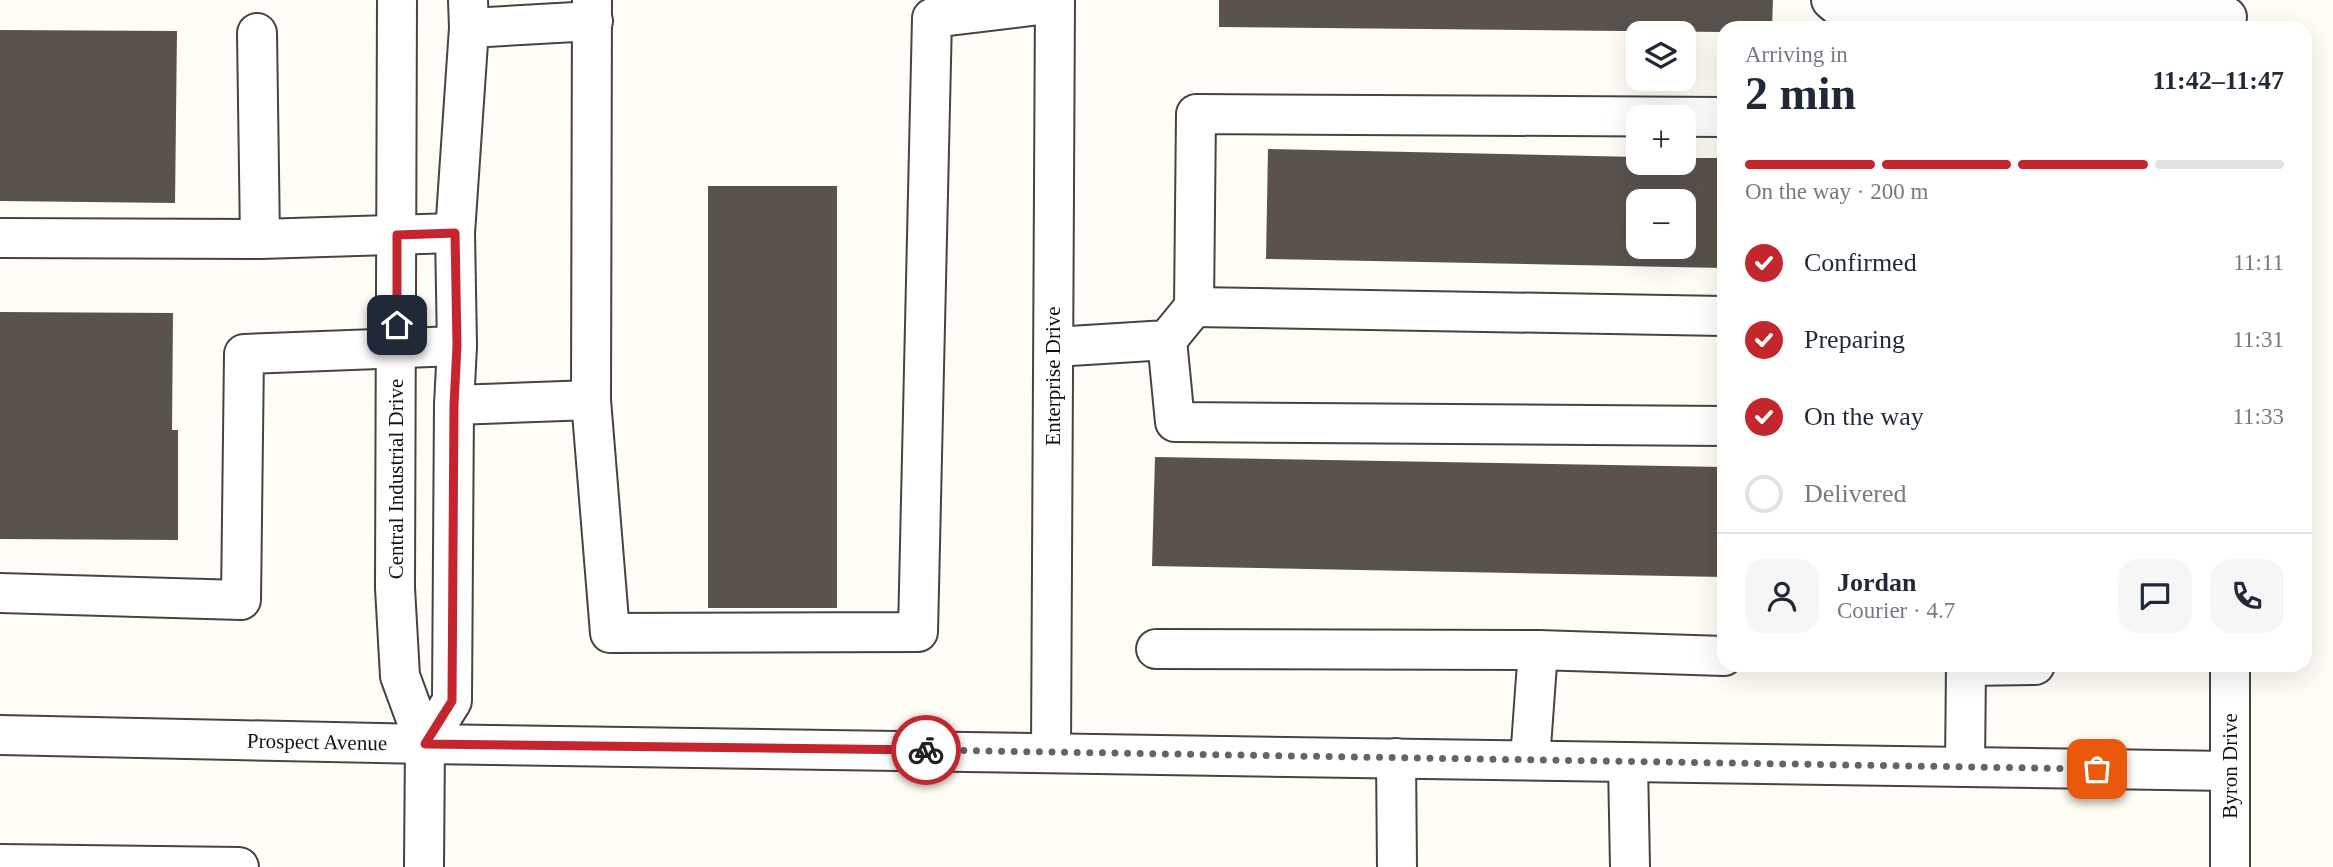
<!DOCTYPE html>
<meta charset="utf-8">
<style>
body{margin:0;font-family:"Times New Roman",serif;background:#f6f6f7;color:#1f2937;height:100vh;display:flex;flex-direction:column;font-size:26px;white-space:nowrap}
*{box-sizing:border-box;margin:0}
p{font-size:23px;color:#747a83}
.icon{flex:none;width:38px;height:38px;fill:none;stroke:currentColor;stroke-width:2;stroke-linecap:round;stroke-linejoin:round}
.map{position:relative;flex:1;overflow:hidden}
.drawer{position:absolute;left:1717px;top:21px;width:595px;height:651px;display:flex;flex-direction:column;background:#fff;border-radius:21px;box-shadow:0 7px 28px #0002}
.drawer>*{flex:none}
.buttons{position:absolute;left:1626px;top:21px;display:grid;gap:14px}
.buttons a{display:grid;place-items:center;width:70px;height:70px;border-radius:14px;background:#fff;box-shadow:0 7px 28px #0002;font-size:35px}
.pin{position:absolute;display:grid;place-items:center;width:60px;height:60px;color:#fff;margin:-30px;border-radius:14px;box-shadow:0 4px 10px #0006}
.courier{position:absolute;display:grid;place-items:center;width:70px;height:70px;margin:-35px;border:5px solid #c4262e;border-radius:50%;background:#fff;color:#222;box-shadow:0 2px 9px #0007}
.summary em{font-style:normal;font-weight:600}
.summary div{display:flex;flex-direction:column-reverse}
.summary{display:flex;align-items:center;justify-content:space-between;height:119px;padding:0 28px}
h1{font-size:46px;font-weight:600;line-height:52px}
.bar{display:grid;grid-template-columns:repeat(4,1fr);gap:10px 7px;align-content:center;height:84px;padding:0 28px}
.bar i{height:9px;border-radius:5px;background:#e0e1e3}
.bar .active{background:#c4262e}
.bar p{grid-column:span 4}
.line{display:flex;align-items:center;gap:18px;padding:0 28px;border-top:2px solid #e0e1e3}
.line div{flex:1}
.round{display:grid;place-items:center;flex:none;width:74px;height:74px;border-radius:21px;background:#f6f6f7}
ol{padding:0 28px;list-style:none}
li{display:flex;align-items:center;gap:21px;height:77px}
li p{margin-inline-start:auto}
li .icon{padding:7px;border-radius:50%;background:#c4262e;color:#fff;stroke-width:4}
li:last-child{color:#747a83}
li i{width:38px;height:38px;border:4px solid #e0e1e3;border-radius:50%}
.map>svg:first-child{display:block}
</style>
<div class="map">
<svg width="2333" height="867" viewBox="0 0 2333 867">
<rect width="100%" height="100%" fill="#fffdf5"/>
<!-- building -->
<g fill="#5a524d" fill-rule="evenodd">
<path d="M 1219,0 L 1773,0 L 1772,28 L 1724,28 L 1724,32 L 1219,27 Z"/>
<path d="M 0,30 L 177,31 L 175,203 L 0,201 Z"/>
<path d="M 1268,149 L 1638,157 L 1638,163 L 1684,163 L 1684,158 L 1724,158 L 1724,268 L 1266,259 ZM 1638,201 L 1684,201 L 1684,247 L 1638,247 Z"/>
<rect x="708" y="186" width="129" height="422"/>
<path d="M 0,312 L 173,313 L 172,430 L 178,430 L 178,540 L 0,539 Z"/>
<path d="M 1155,457 L 1724,467 L 1724,577 L 1152,566 Z"/>
</g>
<g fill="none" stroke-linecap="round" stroke-linejoin="round">
<defs>
<g id="minor">
<path d="M 397,0 L 395,588 L 400,676 L 425,744 L 424,867"/>
<path d="M 1831,0 L 1849,15 L 2227,17"/>
<path d="M 469,28 L 593,21"/>
<path d="M 257,33 L 260,239"/>
<path d="M 0,238 L 260,239 L 455,233"/>
<path d="M 1194,307 L 1724,316"/>
<path d="M 1167,340 L 1175,422 L 1724,426"/>
<path d="M 1054,347 L 1167,340 L 1194,307 L 1196,114 L 1724,117"/>
<path d="M 591,400 L 592,0"/>
<path d="M 454,405 L 591,400 L 610,633 L 918,632 L 932,18 L 1055,3"/>
<path d="M 0,593 L 241,600 L 244,354 L 457,346"/>
<path d="M 1156,649 L 1538,650"/>
<path d="M 2230,665 L 2230,867"/>
<path d="M 0,735 L 425,744 L 2230,771"/>
<path d="M 425,744 L 452,701 L 454,405 L 457,346 L 455,233 L 469,28 L 468,0"/>
<path d="M 1051,752 L 1055,0"/>
<path d="M 1396,758 L 1397,867"/>
<path d="M 1530,760 L 1538,650 L 1724,656"/>
<path d="M 1628,763 L 1630,867"/>
<path d="M 1965,767 L 1966,666 L 2035,665"/>
<path d="M 0,864 L 239,867"/>
</g>
</defs>
<!-- minor casing -->
<use href="#minor" stroke="#444" stroke-width="42"/>
<!-- minor -->
<use href="#minor" stroke="#fff" stroke-width="38"/>
</g>
<g fill="none" stroke-linecap="round" stroke-linejoin="round">
<!-- done -->
<path stroke="#646461" stroke-width="7" stroke-dasharray="0 12.6" d="M 926,750 L 2097,769"/>
<!-- route -->
<path stroke="#c4262e" stroke-width="9" d="M 397,325 L 397,235 L 455,233 L 457,346 L 454,405 L 452,701 L 425,744 L 926,750"/>
</g>
<g text-anchor="middle" dominant-baseline="central" stroke-width="7" stroke-linejoin="round" paint-order="stroke">
<!-- street labels -->
<g font-size="21" fill="#111" stroke="#fff">
<text transform="translate(1053 376) rotate(-90)">Enterprise Drive</text>
<text transform="translate(396 479) rotate(-90)">Central Industrial Drive</text>
<text transform="translate(317 742) rotate(1)">Prospect Avenue</text>
<text transform="translate(2230 766) rotate(-90)">Byron Drive</text>
</g>
</g>
</svg>
<div class="buttons">
<a><svg class="icon" aria-label="layers" viewBox="0 0 24 24"><path d="M12 4l9 5-9 5-9-5zM3 14l9 5 9-5"/></svg></a>
<a>+</a>
<a>−</a>
</div>
<div class="pin" style="left:2097px;top:769px;background:#ea580c"><svg class="icon" aria-label="bag" viewBox="0 0 24 24"><path d="M5 8h14l-1 12H6zM9 8a3 3 0 0 1 6 0"/></svg></div>
<div class="pin" style="left:397px;top:325px;background:#1f2937"><svg class="icon" aria-label="home" viewBox="0 0 24 24"><path d="M3 11l9-7 9 7M6 9v11h12V9"/></svg></div>
<div class="courier" style="left:926px;top:750px"><svg class="icon" aria-label="bike" viewBox="0 0 24 24"><circle cx="6" cy="16" r="4"/><circle cx="18" cy="16" r="4"/><path d="M6 16l4-8h5l3 8M10 8l3 8H6M13 5h3"/></svg></div>
<section class="drawer">
<div class="summary"><div><h1>2 min</h1><p>Arriving in</p></div><em>11:42–11:47</em></div>
<div class="bar"><i class="active"></i><i class="active"></i><i class="active"></i><i></i><p>On the way · 200 m</p></div>
<ol>
<li><svg class="icon" aria-label="check" viewBox="0 0 24 24"><path d="M5 12l5 5 9-10"/></svg>Confirmed<p>11:11</p></li>
<li><svg class="icon" aria-label="check" viewBox="0 0 24 24"><path d="M5 12l5 5 9-10"/></svg>Preparing<p>11:31</p></li>
<li><svg class="icon" aria-label="check" viewBox="0 0 24 24"><path d="M5 12l5 5 9-10"/></svg>On the way<p>11:33</p></li>
<li><i></i>Delivered</li>
</ol>
<div class="line" style="height:126px"><a class="round"><svg class="icon" aria-label="person" viewBox="0 0 24 24"><circle cx="12" cy="8" r="4"/><path d="M4 21q1-7 8-7t8 7"/></svg></a><div><b>Jordan</b><p>Courier · 4.7</p></div><a class="round"><svg class="icon" aria-label="chat" viewBox="0 0 24 24"><path d="M4 5h16v11H9l-5 4z"/></svg></a><a class="round"><svg class="icon" aria-label="phone" viewBox="0 0 24 24"><path d="M5 4h4l2 5-3 2q2 4 5 5l2-3 5 2v4C11 20 4 13 5 4z"/></svg></a></div>
</section>
</div>
